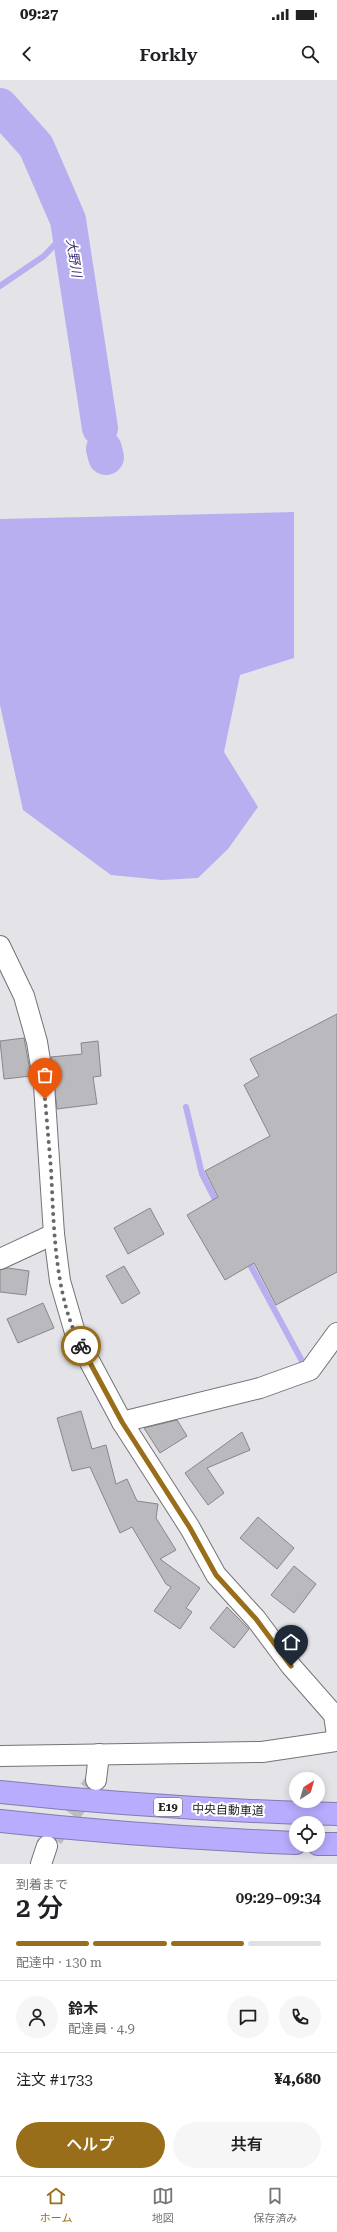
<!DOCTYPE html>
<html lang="ja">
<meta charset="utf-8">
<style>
body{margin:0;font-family:"Roboto Serif","Noto Sans JP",serif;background:#f6f6f6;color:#202124;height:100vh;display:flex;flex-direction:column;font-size:15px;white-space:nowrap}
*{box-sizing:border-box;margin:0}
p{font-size:13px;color:#757577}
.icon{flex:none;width:22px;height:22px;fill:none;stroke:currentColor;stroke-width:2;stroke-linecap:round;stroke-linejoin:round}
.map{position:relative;height:1784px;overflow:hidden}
.drawer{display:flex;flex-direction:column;background:#fff;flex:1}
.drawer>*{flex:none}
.needle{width:26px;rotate:37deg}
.tools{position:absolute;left:289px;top:1692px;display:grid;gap:8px}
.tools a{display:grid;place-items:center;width:36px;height:36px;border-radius:50%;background:#fff;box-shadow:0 2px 10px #0003;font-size:20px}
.pin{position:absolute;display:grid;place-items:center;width:34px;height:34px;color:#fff;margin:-41px -17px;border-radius:50% 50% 50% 0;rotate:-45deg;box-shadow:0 0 4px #0007}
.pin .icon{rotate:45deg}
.courier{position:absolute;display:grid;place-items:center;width:40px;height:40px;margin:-20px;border:3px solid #986e1a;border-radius:50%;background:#fff;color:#222;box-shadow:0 1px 5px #0007}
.headline em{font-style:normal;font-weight:600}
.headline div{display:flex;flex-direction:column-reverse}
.headline{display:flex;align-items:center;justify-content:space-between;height:68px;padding:0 16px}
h1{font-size:26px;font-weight:600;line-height:30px}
.bar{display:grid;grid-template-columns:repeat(4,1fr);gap:6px 4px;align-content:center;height:48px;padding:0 16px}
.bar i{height:5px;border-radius:3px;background:#e0e0e0}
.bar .selected{background:#986e1a}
.bar p{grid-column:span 4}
.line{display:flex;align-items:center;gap:10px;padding:0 16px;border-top:1px solid #e0e0e0}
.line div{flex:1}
.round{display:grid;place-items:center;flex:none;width:42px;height:42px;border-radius:21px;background:#f6f6f6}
.button{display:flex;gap:8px;margin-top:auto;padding:8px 16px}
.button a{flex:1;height:46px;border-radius:24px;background:#986e1a;color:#fff;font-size:16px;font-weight:600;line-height:46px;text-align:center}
.button a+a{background:#f6f6f6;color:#202124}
.status{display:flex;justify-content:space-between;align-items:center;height:28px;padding:0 20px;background:#fff;direction:ltr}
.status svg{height:11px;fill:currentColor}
header{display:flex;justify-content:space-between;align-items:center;height:52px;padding:0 16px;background:#fff;font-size:18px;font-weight:600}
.menu{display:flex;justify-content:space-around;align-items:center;height:56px;border-top:1px solid #e0e0e0;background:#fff;font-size:11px;color:#757577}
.menu a{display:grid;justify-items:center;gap:2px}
.menu .selected{color:#986e1a}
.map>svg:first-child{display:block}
</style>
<div class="status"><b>09:27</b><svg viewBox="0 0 49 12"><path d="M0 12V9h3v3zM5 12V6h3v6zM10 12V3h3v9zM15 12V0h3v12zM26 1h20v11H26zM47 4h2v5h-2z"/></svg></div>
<header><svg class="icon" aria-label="back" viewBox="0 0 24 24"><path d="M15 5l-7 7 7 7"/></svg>Forkly<svg class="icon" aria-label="search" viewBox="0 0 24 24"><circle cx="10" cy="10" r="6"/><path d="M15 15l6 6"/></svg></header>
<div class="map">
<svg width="337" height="1784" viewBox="0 0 337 1784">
<rect width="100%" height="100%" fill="#e4e3e8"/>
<!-- water -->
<path fill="#b8aff1" d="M 294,432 L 294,578 L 240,595 L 224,672 L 258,727 L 228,769 L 198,798 L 162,800 L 111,795 L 23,730 L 0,625 L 0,439 Z"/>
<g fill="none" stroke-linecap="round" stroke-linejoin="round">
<!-- stream -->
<g stroke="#b8aff1" stroke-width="6">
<path d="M 0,206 L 44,176 L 60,159 L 60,148 L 68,140"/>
<path d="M 186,1027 L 202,1094 L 218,1125"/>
<path d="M 247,1179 L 302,1281"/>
</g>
<!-- river -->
<g stroke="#b8aff1" stroke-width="36">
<path d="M 0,26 L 36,66 L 68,140 L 100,348"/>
<path d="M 104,369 L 106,377"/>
</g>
</g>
<!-- building -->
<g fill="#b9b9be" stroke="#87878b">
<path d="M 337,934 L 337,1192 L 276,1225 L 254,1183 L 225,1200 L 187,1135 L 218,1117 L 205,1091 L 270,1056 L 244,1005 L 259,996 L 250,979 Z"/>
<path d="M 24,958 L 31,996 L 4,999 L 0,961 Z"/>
<path d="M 98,961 L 101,996 L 93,997 L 97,1024 L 57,1029 L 51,977 L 82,974 L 81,963 Z"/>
<path d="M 150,1128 L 164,1154 L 128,1174 L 114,1148 Z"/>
<path d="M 124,1186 L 140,1213 L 122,1224 L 106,1196 Z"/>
<path d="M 8,1188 L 29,1191 L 26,1215 L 0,1212 L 0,1190 Z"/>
<path d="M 43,1223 L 54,1248 L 18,1263 L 7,1239 Z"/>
<path d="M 81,1331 L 92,1369 L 106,1365 L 116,1404 L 127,1399 L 137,1421 L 158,1424 L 156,1438 L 176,1470 L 160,1479 L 200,1508 L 186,1528 L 192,1532 L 180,1549 L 154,1531 L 171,1507 L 166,1504 L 132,1447 L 120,1453 L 90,1387 L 72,1391 L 57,1338 Z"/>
<path d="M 177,1340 L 187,1356 L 160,1373 L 144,1348 Z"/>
<path d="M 242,1352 L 250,1370 L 207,1388 L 224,1413 L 208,1425 L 185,1393 Z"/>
<path d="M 258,1437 L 294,1468 L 277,1489 L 240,1458 Z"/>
<path d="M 294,1486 L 316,1504 L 294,1533 L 271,1515 Z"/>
<path d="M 227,1527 L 249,1549 L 234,1568 L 210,1548 Z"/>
</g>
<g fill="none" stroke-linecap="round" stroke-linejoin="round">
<!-- street-tunnel -->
<path stroke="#bdbdc1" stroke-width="20" stroke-dasharray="20 10" stroke-linecap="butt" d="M 53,1758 L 96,1700"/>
<defs>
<g id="street">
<path d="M 0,866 L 24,916 L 37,962 L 44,1005 L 54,1154 L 60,1201 L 76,1256 L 122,1342 L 190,1448 L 216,1495 L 256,1539 L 291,1586 L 334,1635 L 337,1655"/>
<path d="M 0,1179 L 54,1154"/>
<path d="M 122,1342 L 260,1308 L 310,1290 L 337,1253"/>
<path d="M 0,1676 L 262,1672 L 337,1661"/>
<path d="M 96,1700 L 99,1674"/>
<path d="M 41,1784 L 47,1766"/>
</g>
<g id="highway">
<path d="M 0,1712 C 112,1724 224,1731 337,1734"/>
<path d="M 0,1741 C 99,1752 197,1759 296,1763"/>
<path d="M 318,1764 L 337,1764"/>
</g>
</defs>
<!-- street casing -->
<use href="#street" stroke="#747378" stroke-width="22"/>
<!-- highway casing -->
<use href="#highway" stroke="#837cb1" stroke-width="24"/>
<!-- street -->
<use href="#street" stroke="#fff" stroke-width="20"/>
<!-- highway -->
<use href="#highway" stroke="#b7acfd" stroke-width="22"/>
</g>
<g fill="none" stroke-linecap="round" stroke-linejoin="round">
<!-- done -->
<path stroke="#676669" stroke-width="4" stroke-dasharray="0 7.2" d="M 45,1019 C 47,1042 49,1066 51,1089 C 54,1146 54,1215 81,1266"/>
<!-- route -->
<path stroke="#986e1a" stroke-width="5" d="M 81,1266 L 122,1342 L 190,1448 L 216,1495 L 256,1539 L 291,1586"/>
</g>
<g text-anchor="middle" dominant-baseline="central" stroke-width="4" stroke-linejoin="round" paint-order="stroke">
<!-- shield labels -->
<rect fill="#fff" stroke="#656566" stroke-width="1" x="154" y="1718" width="28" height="18" rx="3"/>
<g font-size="11" font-weight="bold" fill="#232324">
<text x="168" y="1727">E19</text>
</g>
<!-- street labels -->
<g font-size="12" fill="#232324" stroke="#fff">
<text transform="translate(228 1730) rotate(2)">中央自動車道</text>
</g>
<!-- water labels -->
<g font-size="13" font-style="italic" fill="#43327e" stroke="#fff">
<text transform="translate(74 178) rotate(81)">大野川</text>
</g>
</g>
</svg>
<div class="tools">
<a><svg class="needle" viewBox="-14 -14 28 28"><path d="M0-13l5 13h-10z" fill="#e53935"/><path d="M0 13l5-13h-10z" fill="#757577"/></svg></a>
<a><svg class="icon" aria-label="locate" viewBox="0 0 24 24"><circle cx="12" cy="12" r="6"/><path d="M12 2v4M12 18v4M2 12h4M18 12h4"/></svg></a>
</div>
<div class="pin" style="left:45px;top:1019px;background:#ea580c"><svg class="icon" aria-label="bag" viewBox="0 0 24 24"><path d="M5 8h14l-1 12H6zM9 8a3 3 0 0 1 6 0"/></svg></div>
<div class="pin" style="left:291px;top:1586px;background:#1f2937"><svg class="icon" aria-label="home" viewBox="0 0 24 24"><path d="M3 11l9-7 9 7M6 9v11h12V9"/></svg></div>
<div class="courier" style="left:81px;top:1266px"><svg class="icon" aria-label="bike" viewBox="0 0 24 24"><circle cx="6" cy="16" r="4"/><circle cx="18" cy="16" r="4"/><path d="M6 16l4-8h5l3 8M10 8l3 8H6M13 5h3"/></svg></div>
</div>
<section class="drawer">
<div class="headline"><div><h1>2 分</h1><p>到着まで</p></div><em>09:29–09:34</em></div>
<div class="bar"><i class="selected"></i><i class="selected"></i><i class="selected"></i><i></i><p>配達中 · 130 m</p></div>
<div class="line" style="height:72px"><a class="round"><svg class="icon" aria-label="person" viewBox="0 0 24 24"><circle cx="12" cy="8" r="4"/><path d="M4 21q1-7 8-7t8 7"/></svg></a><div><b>鈴木</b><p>配達員 · 4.9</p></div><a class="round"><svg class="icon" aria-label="chat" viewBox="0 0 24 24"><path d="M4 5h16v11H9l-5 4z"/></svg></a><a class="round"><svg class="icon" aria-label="phone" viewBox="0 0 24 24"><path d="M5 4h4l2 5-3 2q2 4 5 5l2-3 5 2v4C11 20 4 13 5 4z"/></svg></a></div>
<div class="line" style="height:52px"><div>注文 #1733</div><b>¥4,680</b></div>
<div class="button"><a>ヘルプ</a><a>共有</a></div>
</section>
<nav class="menu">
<a class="selected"><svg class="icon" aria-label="home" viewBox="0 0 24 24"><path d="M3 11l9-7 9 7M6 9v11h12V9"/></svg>ホーム</a>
<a><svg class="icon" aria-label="map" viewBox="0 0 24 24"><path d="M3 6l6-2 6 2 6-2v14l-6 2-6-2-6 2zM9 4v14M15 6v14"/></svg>地図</a>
<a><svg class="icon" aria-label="saved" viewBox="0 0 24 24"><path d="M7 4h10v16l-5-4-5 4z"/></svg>保存済み</a>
</nav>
